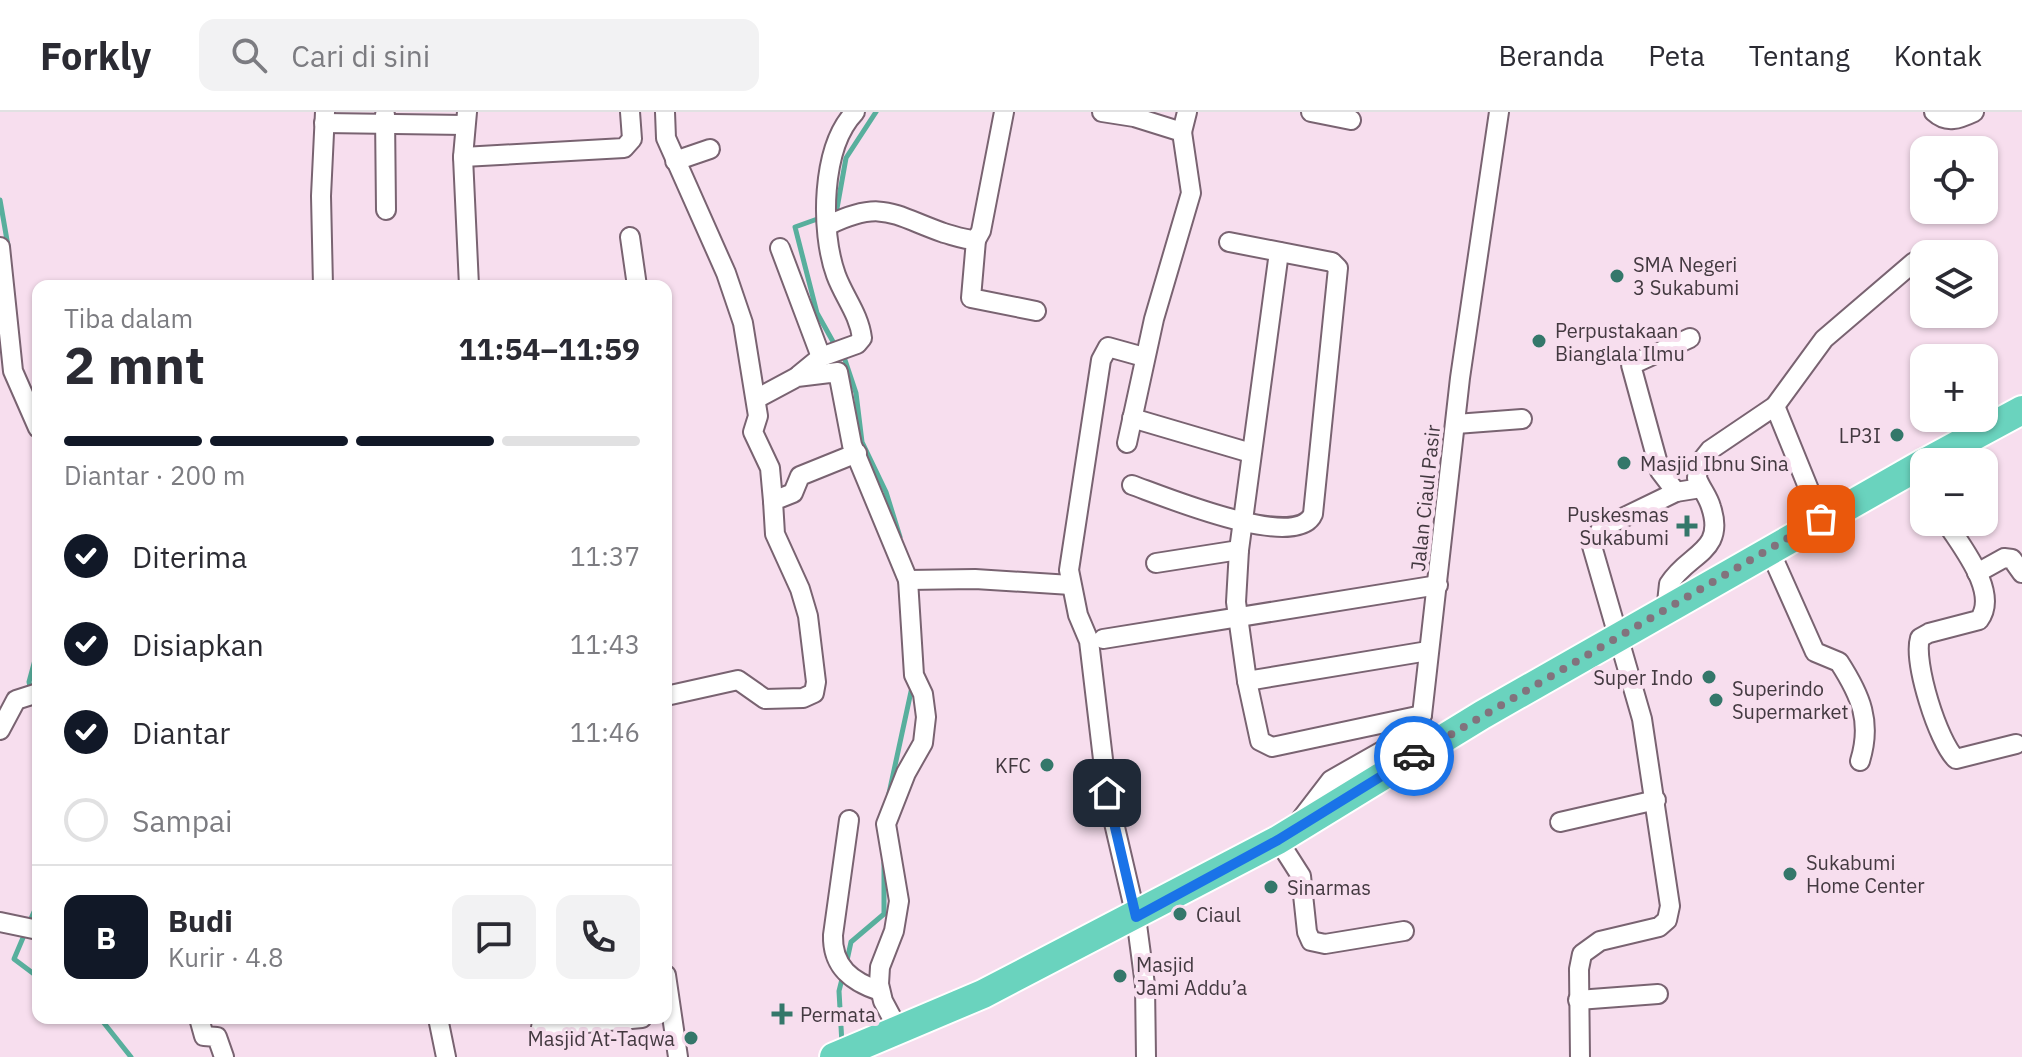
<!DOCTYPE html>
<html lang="id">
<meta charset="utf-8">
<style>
body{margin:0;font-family:"IBM Plex Sans",sans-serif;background:#f2f2f3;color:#2b2b33;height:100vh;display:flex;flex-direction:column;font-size:30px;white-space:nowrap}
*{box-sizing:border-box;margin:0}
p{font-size:26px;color:#7c7c81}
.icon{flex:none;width:44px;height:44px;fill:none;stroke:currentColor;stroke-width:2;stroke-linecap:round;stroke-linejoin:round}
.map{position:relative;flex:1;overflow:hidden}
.drawer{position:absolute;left:32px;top:168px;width:640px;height:744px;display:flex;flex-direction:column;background:#fff;border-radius:16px;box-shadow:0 2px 6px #0004}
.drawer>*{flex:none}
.fabs{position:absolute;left:1910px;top:24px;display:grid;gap:16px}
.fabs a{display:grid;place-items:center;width:88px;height:88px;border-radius:16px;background:#fff;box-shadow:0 2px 6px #0004;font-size:40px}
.pin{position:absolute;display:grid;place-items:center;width:68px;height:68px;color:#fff;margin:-34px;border-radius:16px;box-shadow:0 4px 12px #0006}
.courier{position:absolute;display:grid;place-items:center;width:80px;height:80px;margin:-40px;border:6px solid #1a73e8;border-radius:50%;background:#fff;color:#222;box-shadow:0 2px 10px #0007}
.summary em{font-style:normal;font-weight:700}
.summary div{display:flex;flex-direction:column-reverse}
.summary{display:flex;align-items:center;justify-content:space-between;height:136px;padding:0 32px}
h1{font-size:52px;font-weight:700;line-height:60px}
.bar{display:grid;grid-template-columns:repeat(4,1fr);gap:12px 8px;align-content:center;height:96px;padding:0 32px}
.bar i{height:10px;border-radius:6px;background:#e1e1e2}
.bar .current{background:#111827}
.bar p{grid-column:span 4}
.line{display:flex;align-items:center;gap:20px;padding:0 32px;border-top:2px solid #e1e1e2}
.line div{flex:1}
.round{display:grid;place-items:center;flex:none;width:84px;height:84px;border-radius:16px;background:#f2f2f3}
ol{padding:0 32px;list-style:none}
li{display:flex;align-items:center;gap:24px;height:88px}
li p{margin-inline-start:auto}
li .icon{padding:8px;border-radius:50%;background:#111827;color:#fff;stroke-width:4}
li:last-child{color:#7c7c81}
li i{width:44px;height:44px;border:4px solid #e1e1e2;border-radius:50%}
header{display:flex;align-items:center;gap:48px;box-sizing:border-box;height:112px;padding:0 40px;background:#fff;border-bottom:2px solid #e1e1e2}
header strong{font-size:38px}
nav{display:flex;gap:44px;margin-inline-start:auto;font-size:28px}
.search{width:560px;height:72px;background:#f2f2f3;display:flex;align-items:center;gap:20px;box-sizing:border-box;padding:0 28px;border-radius:16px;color:#7c7c81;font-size:30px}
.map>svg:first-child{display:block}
</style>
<header>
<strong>Forkly</strong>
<div class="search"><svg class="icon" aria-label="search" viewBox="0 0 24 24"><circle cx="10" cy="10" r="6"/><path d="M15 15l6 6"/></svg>Cari di sini</div>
<nav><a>Beranda</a><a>Peta</a><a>Tentang</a><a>Kontak</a></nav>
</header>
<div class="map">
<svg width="2022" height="945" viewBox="0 0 2022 945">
<rect width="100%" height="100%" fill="#f7deee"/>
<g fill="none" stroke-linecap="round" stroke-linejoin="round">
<!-- stream -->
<g stroke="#58af9d" stroke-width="5">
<path d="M 0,88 L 8,134"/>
<path d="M 836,102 L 846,46 L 876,0"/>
<path d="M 823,105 L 795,115 L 817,201 L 836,235"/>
<path d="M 843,242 L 856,281 L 862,330 L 886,380 L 900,425"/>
<path d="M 31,579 L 29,570 L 38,537"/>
<path d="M 33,588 L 38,599"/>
<path d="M 888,686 L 912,575"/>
<path d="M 29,811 L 38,791"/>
<path d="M 25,821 L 14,847 L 38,865"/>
<path d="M 846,853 L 851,830 L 884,802 L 884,751"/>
<path d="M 100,906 L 131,945"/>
<path d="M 842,932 L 839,879 L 843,863"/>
</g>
<defs>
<g id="minor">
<path d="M 467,0 L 463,45 L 469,174"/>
<path d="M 665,0 L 666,26 L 726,161 L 743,211 L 758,304 L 753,320 L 770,356 L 773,389"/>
<path d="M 1102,0 L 1134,5 L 1182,20 L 1191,81 L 1154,207 L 1127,331"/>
<path d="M 1311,0 L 1351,8"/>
<path d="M 1934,0 C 1947,12 1959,7 1974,0"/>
<path d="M 385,3 L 386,98"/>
<path d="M 324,11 L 465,13"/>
<path d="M 1182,20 L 1187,0"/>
<path d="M 463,45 L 624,36 L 632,27 L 630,0"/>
<path d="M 675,49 L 710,37"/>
<path d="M 829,113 C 882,87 893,103 944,121 C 955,124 965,128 976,128 L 981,119 L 1004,0"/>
<path d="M 630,125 L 637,174"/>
<path d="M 976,128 L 971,186 L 1036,199"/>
<path d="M 0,135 L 13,259 L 38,316"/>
<path d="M 780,136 L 821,245"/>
<path d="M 1279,140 L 1239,438 L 1236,490 L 1247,569 L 1260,629 L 1272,635 L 1422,603"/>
<path d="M 323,174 L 321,84 L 325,0"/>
<path d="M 1144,245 L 1108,235 L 1101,248 L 1069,458 L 1078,503 L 1089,529 L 1107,681 L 1136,805 L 1145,873 L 1146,945"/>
<path d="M 799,263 L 821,245 L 857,232 L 862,226 C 859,202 844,185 836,163 C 820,119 821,35 855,0"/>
<path d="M 756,287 L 797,265 L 838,260 L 852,333 L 908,468 L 914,563 L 923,582 L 926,605 L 923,631 L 906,661 L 886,712 L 899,789 L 894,819 L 880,855 L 879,872 L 883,889 L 899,919"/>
<path d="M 1775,294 L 1821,407"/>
<path d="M 1132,306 L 1251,341"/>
<path d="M 1456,312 L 1522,307"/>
<path d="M 1913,357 L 1924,375"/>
<path d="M 1132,373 C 1163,384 1297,440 1313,402 L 1338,156 L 1332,150 L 1229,130"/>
<path d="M 1676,380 L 1660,359 L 1631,253 L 1690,226"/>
<path d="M 1946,410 C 1960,433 2000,480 1979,508 L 1929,521 L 1920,526 C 1913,550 1938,630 1956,647 L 2016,632"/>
<path d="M 1770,439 L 1815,540 L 1839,550 C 1861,584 1872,610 1860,649"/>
<path d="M 1156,451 L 1239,438"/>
<path d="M 1977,461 L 2004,446 L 2012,447 L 2022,461"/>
<path d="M 908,468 L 975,467 L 1071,473"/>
<path d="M 1666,500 L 1669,472 C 1688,441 1726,440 1711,395 C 1708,384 1701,377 1697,366 L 1698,353 L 1710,338 L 1775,294 L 1824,227 L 1914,150"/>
<path d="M 1103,527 L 1438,473"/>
<path d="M 1247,569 L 1428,539"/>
<path d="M 666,584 L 738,568 L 765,587 L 803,586 L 814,581 L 816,570 L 808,504 L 800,477 L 775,422 L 773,389 L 793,381 L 800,364 L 857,341"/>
<path d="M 0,618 L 16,588 L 38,581"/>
<path d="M 849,708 L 833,823 C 832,855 852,870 880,879"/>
<path d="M 1560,710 L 1656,688"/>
<path d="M 1298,711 L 1331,668 L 1405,626 L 1422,603 L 1460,266 L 1499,0"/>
<path d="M 1278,728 L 1301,764 L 1307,820 L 1311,829 L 1325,832 L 1404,819"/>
<path d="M 0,810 L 38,818"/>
<path d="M 666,863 L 678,945"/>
<path d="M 1578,888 L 1658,882"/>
<path d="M 199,906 L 204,924 L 217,925 L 224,945"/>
<path d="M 438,906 L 446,945"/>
<path d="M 541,915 L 642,906"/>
<path d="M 1580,945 L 1579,857 L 1582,842 L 1600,829 L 1659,815 L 1667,808 L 1670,794 L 1642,607 L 1592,434 L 1601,417 L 1610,412 L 1676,380 L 1701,376"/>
</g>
<g id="highway">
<path d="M 1926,350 L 2022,298"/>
<path d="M 834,945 L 983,882 L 1278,728 L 1482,603 L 1924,351"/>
</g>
</defs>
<!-- minor casing -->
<use href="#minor" stroke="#796371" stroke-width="22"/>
<!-- highway casing -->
<use href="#highway" stroke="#fff" stroke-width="32"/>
<!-- minor -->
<use href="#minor" stroke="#fff" stroke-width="18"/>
<!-- highway -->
<use href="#highway" stroke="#6ad3be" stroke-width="28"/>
</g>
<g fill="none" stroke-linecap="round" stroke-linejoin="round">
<!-- done -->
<path stroke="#82737d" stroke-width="8" stroke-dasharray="0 14.4" d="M 1414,644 L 1821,407"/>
<!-- route -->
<path stroke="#1a73e8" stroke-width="10" d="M 1107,681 L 1136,805 L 1278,728 L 1414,644"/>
</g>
<!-- markers -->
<g fill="#34776a" stroke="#f7deee" stroke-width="3">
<circle cx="1617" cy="164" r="8"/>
<circle cx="1539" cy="229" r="8"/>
<circle cx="1897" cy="323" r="8"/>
<circle cx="1624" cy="351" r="8"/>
<path d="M1683 402h8v8h8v8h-8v8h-8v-8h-8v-8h8z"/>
<circle cx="1709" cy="565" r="8"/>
<circle cx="1716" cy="588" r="8"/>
<circle cx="1047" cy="653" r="8"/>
<circle cx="1790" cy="762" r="8"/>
<circle cx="1271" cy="775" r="8"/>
<circle cx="1180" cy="802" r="8"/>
<circle cx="1120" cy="864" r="8"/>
<path d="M778 890h8v8h8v8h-8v8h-8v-8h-8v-8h8z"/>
<circle cx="691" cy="926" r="8"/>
</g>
<g text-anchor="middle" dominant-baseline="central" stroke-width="8" stroke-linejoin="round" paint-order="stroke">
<!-- poi labels -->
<g font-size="20" fill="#433940" stroke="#f7deee" text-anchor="start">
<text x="1633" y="152">SMA Negeri<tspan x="1633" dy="23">3 Sukabumi</tspan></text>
<text x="1555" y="218">Perpustakaan<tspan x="1555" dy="23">Bianglala Ilmu</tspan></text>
<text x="1881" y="323" text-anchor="end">LP3I</text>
<text x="1640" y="351">Masjid Ibnu Sina</text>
<text x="1669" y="402" text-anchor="end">Puskesmas<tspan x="1669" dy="23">Sukabumi</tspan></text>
<text x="1693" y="565" text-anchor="end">Super Indo</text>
<text x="1732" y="576">Superindo<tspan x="1732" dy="23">Supermarket</tspan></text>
<text x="1031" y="653" text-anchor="end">KFC</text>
<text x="1806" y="750">Sukabumi<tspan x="1806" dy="23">Home Center</tspan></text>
<text x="1287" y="775">Sinarmas</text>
<text x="1196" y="802">Ciaul</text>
<text x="1136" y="852">Masjid<tspan x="1136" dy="23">Jami Addu’a</tspan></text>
<text x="800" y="902">Permata</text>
<text x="675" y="926" text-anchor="end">Masjid At-Taqwa</text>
</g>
<!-- street labels -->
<g font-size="20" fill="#433940" stroke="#f7deee">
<text transform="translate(1425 386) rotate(-84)">Jalan Ciaul Pasir</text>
</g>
</g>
</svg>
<div class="fabs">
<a><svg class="icon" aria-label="locate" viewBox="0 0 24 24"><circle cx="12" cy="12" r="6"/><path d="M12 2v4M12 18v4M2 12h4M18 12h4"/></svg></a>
<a><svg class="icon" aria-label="layers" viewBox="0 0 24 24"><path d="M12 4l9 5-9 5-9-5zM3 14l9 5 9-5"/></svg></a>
<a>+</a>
<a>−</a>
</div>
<div class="pin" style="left:1821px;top:407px;background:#ea580c"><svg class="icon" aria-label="bag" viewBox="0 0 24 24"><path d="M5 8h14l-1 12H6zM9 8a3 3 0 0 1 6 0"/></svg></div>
<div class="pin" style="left:1107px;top:681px;background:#1f2937"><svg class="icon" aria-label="home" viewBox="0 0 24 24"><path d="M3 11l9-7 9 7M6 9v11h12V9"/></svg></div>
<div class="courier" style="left:1414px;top:644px"><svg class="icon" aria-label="car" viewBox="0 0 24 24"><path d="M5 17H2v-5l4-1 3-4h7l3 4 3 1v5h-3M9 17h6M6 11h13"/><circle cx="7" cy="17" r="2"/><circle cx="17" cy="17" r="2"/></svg></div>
<section class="drawer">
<div class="summary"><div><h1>2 mnt</h1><p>Tiba dalam</p></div><em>11:54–11:59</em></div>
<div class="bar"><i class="current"></i><i class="current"></i><i class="current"></i><i></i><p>Diantar · 200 m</p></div>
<ol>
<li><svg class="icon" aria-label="check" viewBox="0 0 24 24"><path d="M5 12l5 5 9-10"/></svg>Diterima<p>11:37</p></li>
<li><svg class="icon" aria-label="check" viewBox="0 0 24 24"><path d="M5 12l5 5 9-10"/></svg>Disiapkan<p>11:43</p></li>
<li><svg class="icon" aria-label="check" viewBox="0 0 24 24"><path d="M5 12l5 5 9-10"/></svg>Diantar<p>11:46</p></li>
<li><i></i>Sampai</li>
</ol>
<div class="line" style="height:144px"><b class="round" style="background:#111827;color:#fff">B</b><div><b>Budi</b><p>Kurir · 4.8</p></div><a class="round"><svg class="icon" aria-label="chat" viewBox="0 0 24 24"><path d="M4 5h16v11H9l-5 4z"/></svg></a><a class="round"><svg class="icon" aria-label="phone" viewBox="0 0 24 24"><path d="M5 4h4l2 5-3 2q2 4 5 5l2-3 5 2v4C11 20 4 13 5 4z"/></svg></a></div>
</section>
</div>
